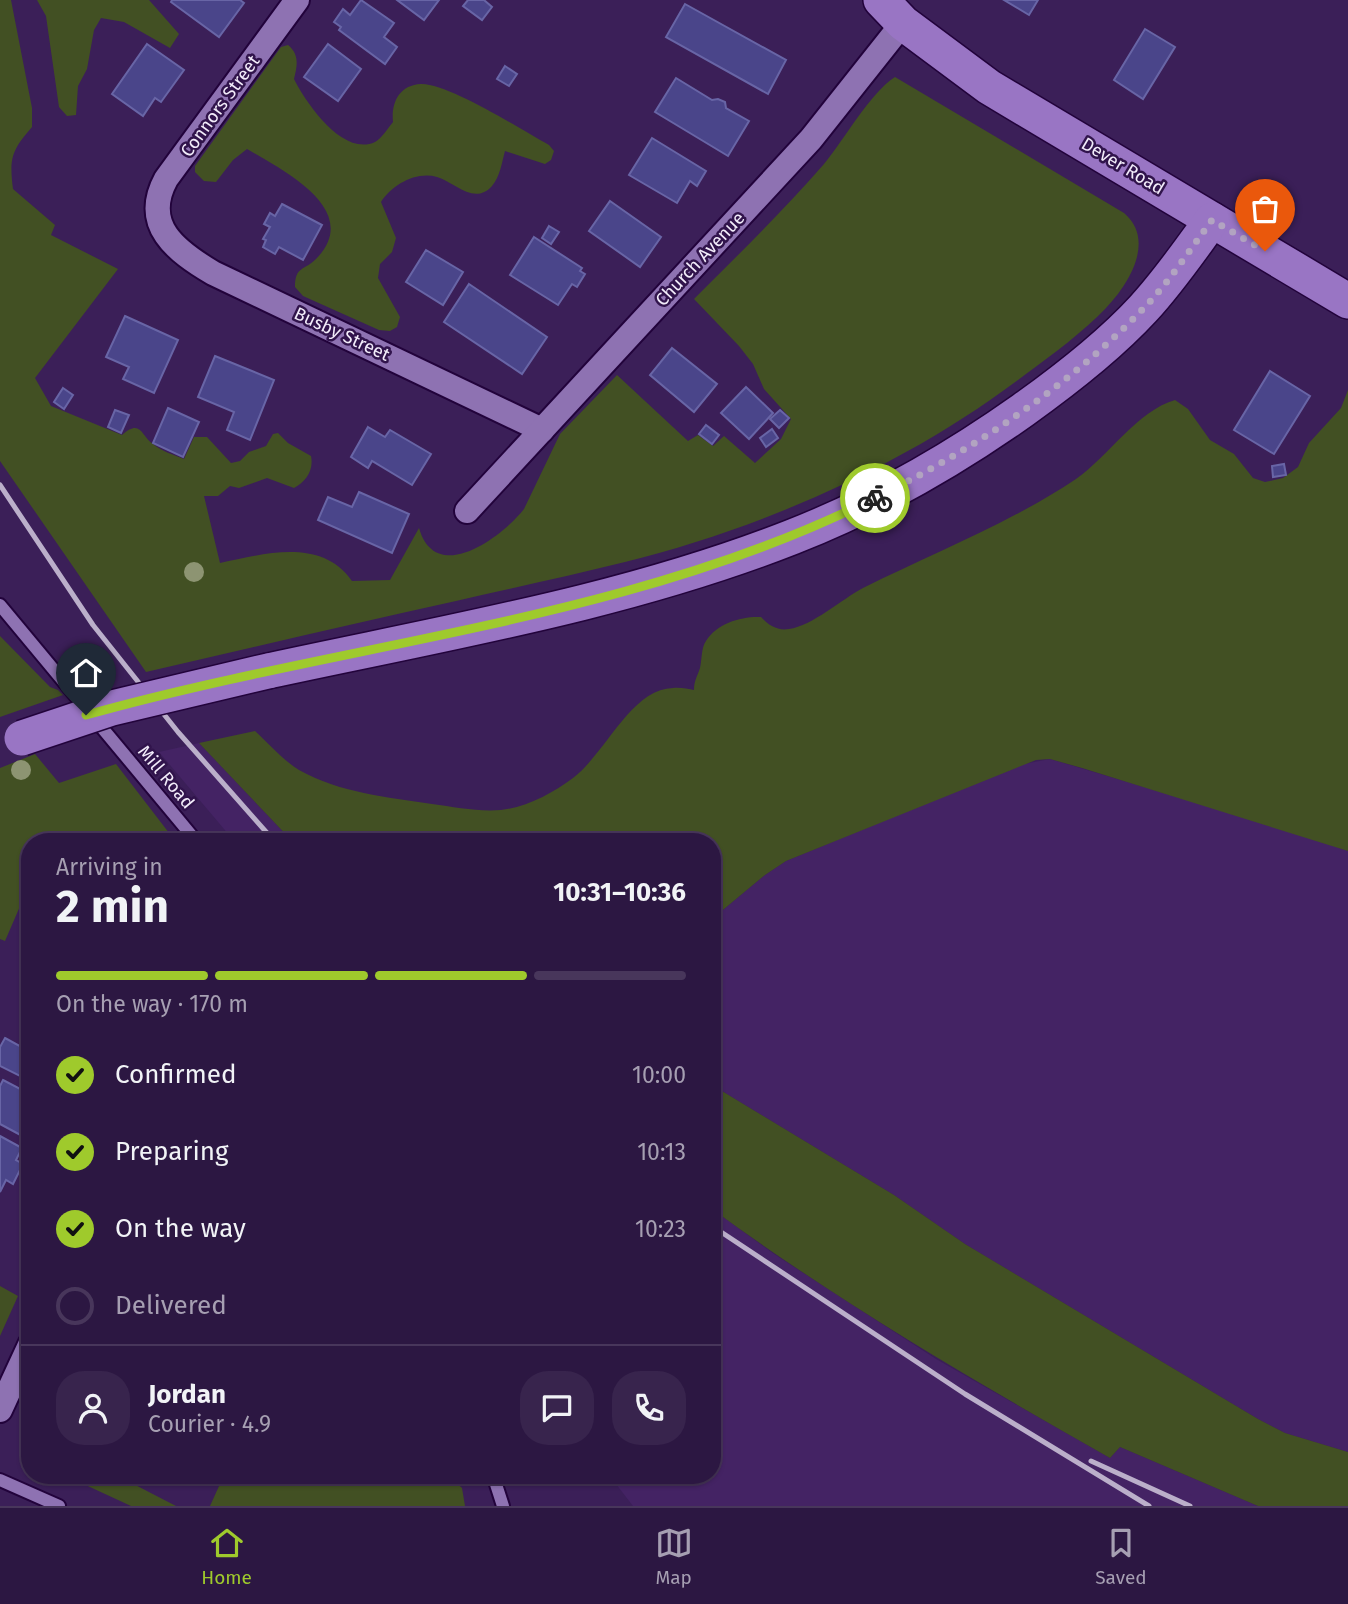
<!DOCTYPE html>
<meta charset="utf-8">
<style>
body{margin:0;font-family:"Fira Sans",sans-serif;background:#38244d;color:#f1f3f6;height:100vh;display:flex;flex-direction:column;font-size:26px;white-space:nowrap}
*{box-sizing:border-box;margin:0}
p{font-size:23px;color:#a69fb2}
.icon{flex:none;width:38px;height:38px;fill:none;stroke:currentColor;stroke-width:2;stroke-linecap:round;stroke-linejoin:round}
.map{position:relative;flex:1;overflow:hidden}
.sheet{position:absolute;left:21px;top:833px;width:700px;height:651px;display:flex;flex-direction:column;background:#2c1742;border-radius:28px;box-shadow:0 2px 5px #0004,0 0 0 2px #48365b}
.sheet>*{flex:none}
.pin{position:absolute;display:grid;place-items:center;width:60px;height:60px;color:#fff;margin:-72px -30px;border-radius:50% 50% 50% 0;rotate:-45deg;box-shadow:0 0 7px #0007}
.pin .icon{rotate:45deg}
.courier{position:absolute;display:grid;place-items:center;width:70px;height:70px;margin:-35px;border:5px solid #9fca2c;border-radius:50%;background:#fff;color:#222;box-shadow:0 2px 9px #0007}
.summary em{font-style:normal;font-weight:700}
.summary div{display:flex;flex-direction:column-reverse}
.summary{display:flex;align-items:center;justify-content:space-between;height:119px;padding:0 35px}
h1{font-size:46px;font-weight:700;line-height:52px}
.bar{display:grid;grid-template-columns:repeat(4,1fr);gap:10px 7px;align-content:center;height:84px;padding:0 35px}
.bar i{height:9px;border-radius:5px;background:#48365b}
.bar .active{background:#9fca2c}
.bar p{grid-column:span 4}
.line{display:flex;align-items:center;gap:18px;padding:0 35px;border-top:2px solid #48365b}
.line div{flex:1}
.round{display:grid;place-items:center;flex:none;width:74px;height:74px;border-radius:28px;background:#38244d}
ol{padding:0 35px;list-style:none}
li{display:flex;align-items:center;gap:21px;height:77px}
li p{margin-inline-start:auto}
li .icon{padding:7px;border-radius:50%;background:#9fca2c;color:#111;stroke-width:4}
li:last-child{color:#a69fb2}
li i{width:38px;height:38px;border:4px solid #48365b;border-radius:50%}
.dock{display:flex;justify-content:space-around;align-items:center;height:98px;border-top:2px solid #48365b;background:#2c1742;font-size:19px;color:#a69fb2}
.dock a{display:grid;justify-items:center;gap:4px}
.dock .active{color:#9fca2c}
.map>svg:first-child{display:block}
</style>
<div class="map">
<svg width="1348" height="1506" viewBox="0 0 1348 1506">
<rect width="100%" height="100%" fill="#3b1f58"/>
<!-- built -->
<g fill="#442364">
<path d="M 199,743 L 293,842 L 235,842 L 159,752 Z"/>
<path d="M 1050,759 L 1282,828 L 1348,851 L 1348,1452 L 1285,1433 L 1258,1419 L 965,1244 L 894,1195 L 712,1085 L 712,919 L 765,875 L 786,861 L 1019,765 Z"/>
<path d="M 712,1209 L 774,1254 L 936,1359 L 1110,1458 L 1120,1447 L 1258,1506 L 633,1506 L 609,1475 L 712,1475 Z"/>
</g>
<!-- green -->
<g fill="#425023">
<path d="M 0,0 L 11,0 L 32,108 L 32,127 C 12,150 9,158 13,189 L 55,225 L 51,235 L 118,269 L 35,378 L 51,406 L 122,435 C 141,418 141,436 153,444 C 161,451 174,455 184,459 L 194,437 L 207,437 L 231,463 L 240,461 L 249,452 L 266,446 L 273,434 L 278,433 L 288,443 L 311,456 C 314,470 306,482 294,488 L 267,478 L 239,488 L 230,486 L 218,496 L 204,496 L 220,563 C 264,554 321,537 352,581 L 390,580 L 419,528 C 436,587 503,536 524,509 L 560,434 L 617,375 L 688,441 L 698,435 L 713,446 L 724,436 L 755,463 L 781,439 L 791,419 L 764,389 L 753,364 L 739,346 L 694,299 C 738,255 783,211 824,164 C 844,140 870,93 895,77 L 1124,213 C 1156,240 1129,284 1106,308 C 1082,333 1053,354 1026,374 C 908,464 768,526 625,562 C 569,576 512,588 456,601 C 352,624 249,648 146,672 L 0,461 Z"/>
<path d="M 37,0 L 149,0 L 179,34 L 170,48 L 124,22 L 101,18 L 94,30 L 87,69 L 78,86 L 76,115 L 67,116 L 59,107 L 46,16 Z"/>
<path d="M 288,45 C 300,55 297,66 294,79 C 306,103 343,157 375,142 C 381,139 388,128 393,122 C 391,103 399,85 421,84 C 448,83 522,130 549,145 L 554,151 L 551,160 L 545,164 L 505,151 C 502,162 500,177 492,186 C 474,206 455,182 437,177 C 416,171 392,185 381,202 L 396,238 L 392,252 L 380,264 L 378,278 L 400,317 L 397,327 L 390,331 L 379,330 L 303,296 L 295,287 C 295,266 304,271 316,259 C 364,210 282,170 247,149 L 233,160 L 216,182 L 204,181 L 195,172 L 195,166 L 281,47 Z"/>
<path d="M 1348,390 L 1348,851 L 1082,768 L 1050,759 L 1036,760 L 786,861 L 765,875 L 712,919 L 712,842 L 293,842 L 199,743 L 255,731 C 269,744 283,760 299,770 C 340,793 387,797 432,804 C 455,807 478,812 501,810 C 527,807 553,793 573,778 C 606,753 631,689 673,688 C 680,687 688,689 694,690 C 694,681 697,677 700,668 C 702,660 701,648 706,641 C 717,623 742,616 761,617 C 769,626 778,631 789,629 C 812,626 842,599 863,588 C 934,553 1010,523 1076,479 C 1109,456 1137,411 1175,400 L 1188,409 L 1210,440 L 1234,454 L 1253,478 L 1265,482 L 1283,478 L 1298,467 L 1309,443 L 1341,408 Z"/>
<path d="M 0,636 L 50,687 L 58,690 L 63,695 L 0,717 Z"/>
<path d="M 35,754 L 59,783 L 116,764 L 176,842 L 30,842 L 30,896 L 21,904 L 5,941 L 0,939 L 0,768 Z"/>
<path d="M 712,1085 L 894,1195 L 965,1244 L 1258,1419 L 1285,1433 L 1348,1452 L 1348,1506 L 1258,1506 L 1120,1447 L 1110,1458 C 974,1381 839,1302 712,1209 Z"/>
<path d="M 0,1286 L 18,1296 L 0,1336 Z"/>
<path d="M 64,1475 L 116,1475 L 176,1506 L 131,1506 Z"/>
<path d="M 224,1475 L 448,1475 L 462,1488 L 465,1506 L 210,1506 Z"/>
</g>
<!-- building -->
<g fill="#4a458a" stroke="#6865a6" stroke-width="2">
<path d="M 172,0 L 240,0 L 244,3 L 219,37 L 171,2 Z"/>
<path d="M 361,0 L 394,23 L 384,37 L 397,47 L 385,64 L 339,30 L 341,27 L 334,22 L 343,9 L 350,15 Z"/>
<path d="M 397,0 L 439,0 L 424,20 Z"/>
<path d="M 468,0 L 484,0 L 492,7 L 482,20 L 463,6 Z"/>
<path d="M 1004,0 L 1038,0 L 1029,15 Z"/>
<path d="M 685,4 L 786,60 L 768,94 L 666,37 Z"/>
<path d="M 1145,29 L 1175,47 L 1143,99 L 1114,80 Z"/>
<path d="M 147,44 L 184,70 L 161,102 L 155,98 L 143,116 L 112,94 Z"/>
<path d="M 328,44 L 361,69 L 338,101 L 304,77 Z"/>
<path d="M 505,66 L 517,74 L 509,86 L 497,79 Z"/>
<path d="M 676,78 L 712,100 L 718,99 L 725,102 L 726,108 L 749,121 L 728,156 L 655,112 Z"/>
<path d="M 652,138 L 706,171 L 697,186 L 690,181 L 677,203 L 629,175 Z"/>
<path d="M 610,201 L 661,237 L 640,267 L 589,231 Z"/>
<path d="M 282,204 L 322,225 L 303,260 L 279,247 L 275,254 L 263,247 L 266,240 L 263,239 L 270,227 L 264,224 L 270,213 L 275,216 Z"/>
<path d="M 549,226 L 559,232 L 551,244 L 542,238 Z"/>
<path d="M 534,237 L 582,268 L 580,271 L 585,274 L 577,287 L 572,284 L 558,305 L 510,275 Z"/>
<path d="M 426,250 L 463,272 L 443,305 L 406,282 Z"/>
<path d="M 469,284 L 547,337 L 522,374 L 444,322 Z"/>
<path d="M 125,316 L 178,340 L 154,393 L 123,379 L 129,367 L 106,357 Z"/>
<path d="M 672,348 L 717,384 L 694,412 L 650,375 Z"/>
<path d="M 215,356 L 274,380 L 250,440 L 227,430 L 234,412 L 198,397 Z"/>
<path d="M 1270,371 L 1310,396 L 1274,454 L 1234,430 Z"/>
<path d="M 746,387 L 773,413 L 749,439 L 721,413 Z"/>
<path d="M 63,388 L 73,395 L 64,409 L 54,402 Z"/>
<path d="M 168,408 L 199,422 L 183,457 L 153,443 Z"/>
<path d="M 115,410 L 129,415 L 121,433 L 108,427 Z"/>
<path d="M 780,410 L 789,418 L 779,428 L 770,419 Z"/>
<path d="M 706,425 L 719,435 L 712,444 L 699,434 Z"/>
<path d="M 368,427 L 385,437 L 390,430 L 431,454 L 412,485 L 372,461 L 368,468 L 351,457 Z"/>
<path d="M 772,429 L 778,438 L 766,447 L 760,438 Z"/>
<path d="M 1284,464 L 1286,475 L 1273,477 L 1272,466 Z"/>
<path d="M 359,492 L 409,514 L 392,553 L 318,520 L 328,497 L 352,507 Z"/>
<path d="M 5,1038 L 25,1049 L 28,1044 L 30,1045 L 30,1081 L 0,1066 L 0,1047 Z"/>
<path d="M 3,1080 L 30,1094 L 28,1139 L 0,1124 L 0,1086 Z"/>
<path d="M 0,1136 L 22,1148 L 16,1160 L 23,1164 L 13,1184 L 6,1180 L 0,1192 Z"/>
</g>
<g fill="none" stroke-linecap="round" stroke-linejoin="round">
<defs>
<g id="lane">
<path d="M 0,605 L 197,842"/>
<path d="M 493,1475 L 503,1506"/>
<path d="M 0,1480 L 59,1506"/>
</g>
<g id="street">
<path d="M 297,0 L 166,179 C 141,225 176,251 213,273 L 542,430"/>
<path d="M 467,511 L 811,139 L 903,23"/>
<path d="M 0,1410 L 30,1345"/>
</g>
<g id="secondary">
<path d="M 881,0 L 903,23 L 989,87 L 1348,301"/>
<path d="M 268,671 C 443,633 624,603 792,537 C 874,505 951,461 1023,410 C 1065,380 1108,347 1143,309 C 1169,281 1190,250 1212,220"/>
</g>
</defs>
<!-- lane casing -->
<use href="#lane" stroke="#22033b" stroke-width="16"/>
<!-- street casing -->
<use href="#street" stroke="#22033b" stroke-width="28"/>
<!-- secondary casing -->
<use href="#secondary" stroke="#22033b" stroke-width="38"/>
<!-- lane -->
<use href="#lane" stroke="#8e72b2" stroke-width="12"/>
<!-- street -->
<use href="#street" stroke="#8e72b2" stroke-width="24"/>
<!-- secondary -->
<use href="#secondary" stroke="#9975c4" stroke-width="35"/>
<!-- rail -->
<g stroke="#bbafca" stroke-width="5">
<path d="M 0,485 L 93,625 L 178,732 L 275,842"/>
<path d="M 712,1226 L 965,1394 L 1149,1506"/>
<path d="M 1091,1461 L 1190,1506"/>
</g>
<defs>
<path id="secondary-bridge" d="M 22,738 L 112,708 L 268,671"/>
</defs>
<!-- secondary-bridge casing -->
<use href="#secondary-bridge" stroke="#22033b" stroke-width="38" stroke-linecap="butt"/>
<!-- secondary-bridge -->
<use href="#secondary-bridge" stroke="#9975c4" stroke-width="35"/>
</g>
<!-- trees -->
<g fill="#8d9472">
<circle cx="194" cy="572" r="10"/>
<circle cx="21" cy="770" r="10"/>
</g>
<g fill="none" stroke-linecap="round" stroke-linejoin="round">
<!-- done -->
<path stroke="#b2a4c1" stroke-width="7" stroke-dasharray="0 12.6" d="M 875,498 C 971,451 1065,389 1140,312 C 1168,284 1189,251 1212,220 L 1265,251"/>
<!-- route -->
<path stroke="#9fca2c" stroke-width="9" d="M 86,715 C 347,642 631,621 875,498"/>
</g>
<g text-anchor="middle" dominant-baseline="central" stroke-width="5" stroke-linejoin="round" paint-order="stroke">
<!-- street labels -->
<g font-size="18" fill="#f2ecfa" stroke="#31144c">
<text transform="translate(220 106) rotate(-54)">Connors Street</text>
<text transform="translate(1123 166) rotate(31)">Dever Road</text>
<text transform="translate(700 259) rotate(-47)">Church Avenue</text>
<text transform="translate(342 334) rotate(25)">Busby Street</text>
<text transform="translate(166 777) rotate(50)">Mill Road</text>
</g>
</g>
</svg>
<div class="pin" style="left:1265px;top:251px;background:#ea580c"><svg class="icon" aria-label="bag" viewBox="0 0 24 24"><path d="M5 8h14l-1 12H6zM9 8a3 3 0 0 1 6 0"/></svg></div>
<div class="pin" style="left:86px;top:715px;background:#1f2937"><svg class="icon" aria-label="home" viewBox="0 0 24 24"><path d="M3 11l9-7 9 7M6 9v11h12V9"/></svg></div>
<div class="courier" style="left:875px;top:498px"><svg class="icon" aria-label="bike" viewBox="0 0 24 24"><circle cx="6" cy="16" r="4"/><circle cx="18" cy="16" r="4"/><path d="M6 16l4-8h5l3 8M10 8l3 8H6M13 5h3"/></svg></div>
<section class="sheet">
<div class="summary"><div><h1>2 min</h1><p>Arriving in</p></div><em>10:31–10:36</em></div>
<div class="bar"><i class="active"></i><i class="active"></i><i class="active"></i><i></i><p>On the way · 170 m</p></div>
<ol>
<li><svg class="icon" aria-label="check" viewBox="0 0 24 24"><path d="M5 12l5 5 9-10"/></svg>Confirmed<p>10:00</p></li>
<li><svg class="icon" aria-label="check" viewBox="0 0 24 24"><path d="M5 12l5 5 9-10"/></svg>Preparing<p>10:13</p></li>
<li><svg class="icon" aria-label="check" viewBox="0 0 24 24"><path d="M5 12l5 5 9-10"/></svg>On the way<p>10:23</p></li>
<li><i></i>Delivered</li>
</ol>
<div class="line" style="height:126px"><a class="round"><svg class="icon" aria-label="person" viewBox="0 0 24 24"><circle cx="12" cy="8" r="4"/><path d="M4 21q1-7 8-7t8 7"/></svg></a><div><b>Jordan</b><p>Courier · 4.9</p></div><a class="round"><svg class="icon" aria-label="chat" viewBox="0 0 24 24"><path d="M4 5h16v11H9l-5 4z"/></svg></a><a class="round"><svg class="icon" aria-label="phone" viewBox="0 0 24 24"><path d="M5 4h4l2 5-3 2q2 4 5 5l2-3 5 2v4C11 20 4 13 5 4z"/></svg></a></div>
</section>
</div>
<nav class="dock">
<a class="active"><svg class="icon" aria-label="home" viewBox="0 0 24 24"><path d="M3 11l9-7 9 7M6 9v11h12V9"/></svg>Home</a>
<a><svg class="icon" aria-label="map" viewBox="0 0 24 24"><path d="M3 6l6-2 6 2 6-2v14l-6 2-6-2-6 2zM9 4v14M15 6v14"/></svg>Map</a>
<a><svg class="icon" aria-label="saved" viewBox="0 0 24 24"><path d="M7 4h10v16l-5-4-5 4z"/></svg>Saved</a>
</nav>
